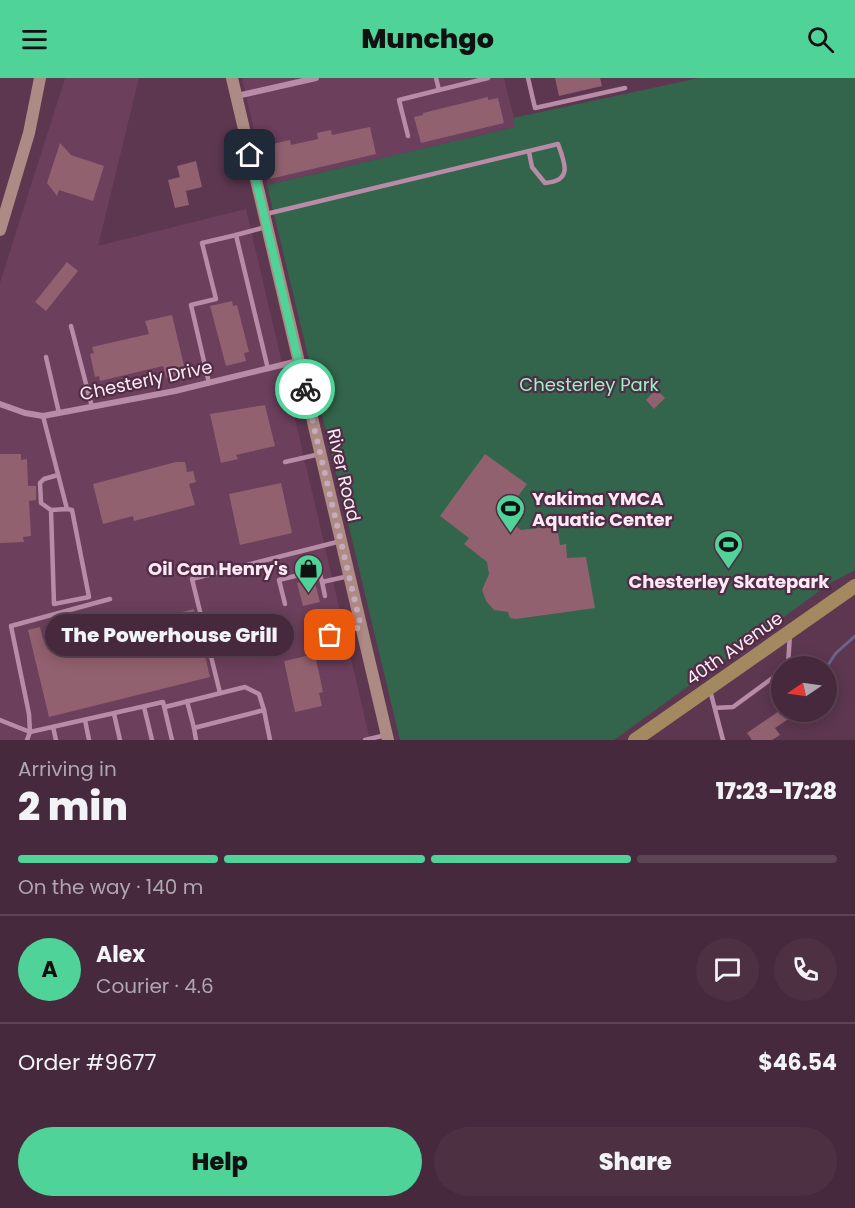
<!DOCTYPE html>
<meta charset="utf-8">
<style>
body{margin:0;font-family:Poppins,sans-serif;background:#4d3143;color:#f1f3f6;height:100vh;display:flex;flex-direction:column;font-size:22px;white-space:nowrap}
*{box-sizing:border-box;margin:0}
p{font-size:20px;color:#b0a6af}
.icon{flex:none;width:33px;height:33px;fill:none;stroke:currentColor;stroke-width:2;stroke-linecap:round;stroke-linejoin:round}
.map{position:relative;height:662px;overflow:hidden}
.details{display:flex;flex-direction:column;background:#46293c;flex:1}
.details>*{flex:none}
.needle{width:39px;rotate:257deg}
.fabs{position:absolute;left:771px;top:578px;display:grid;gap:12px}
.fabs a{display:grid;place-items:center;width:66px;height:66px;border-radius:50%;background:#46293c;box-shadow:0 3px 15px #0003,0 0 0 2px #5e4556;font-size:30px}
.pin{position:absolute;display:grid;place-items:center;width:51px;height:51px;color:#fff;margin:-26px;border-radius:12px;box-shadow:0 3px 9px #0006}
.courier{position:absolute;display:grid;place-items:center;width:60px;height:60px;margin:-30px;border:4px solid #4fd399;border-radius:50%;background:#fff;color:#222;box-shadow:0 2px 8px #0007}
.bubble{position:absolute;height:42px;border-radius:21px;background:#46293c;box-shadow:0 3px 15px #0003,0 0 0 2px #5e4556;font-size:20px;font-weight:800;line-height:42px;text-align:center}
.overview em{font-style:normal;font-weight:800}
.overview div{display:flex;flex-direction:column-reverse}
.overview{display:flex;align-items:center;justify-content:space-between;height:102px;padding:0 18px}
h1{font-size:39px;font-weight:800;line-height:45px}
.bar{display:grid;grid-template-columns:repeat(4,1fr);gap:9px 6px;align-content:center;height:72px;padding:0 18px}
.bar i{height:8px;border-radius:4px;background:#5e4556}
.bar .active{background:#4fd399}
.bar p{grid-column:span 4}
.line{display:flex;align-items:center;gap:15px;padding:0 18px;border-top:2px solid #5e4556}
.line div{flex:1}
.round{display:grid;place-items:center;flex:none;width:63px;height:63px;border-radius:32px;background:#4d3143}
.primary-button{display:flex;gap:12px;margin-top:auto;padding:12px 18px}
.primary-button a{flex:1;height:69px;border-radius:36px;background:#4fd399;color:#111;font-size:24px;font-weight:800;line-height:69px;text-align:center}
.primary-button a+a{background:#4d3143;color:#f1f3f6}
header{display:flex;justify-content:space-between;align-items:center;height:78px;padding:0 18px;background:#4fd399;color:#111;font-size:27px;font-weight:800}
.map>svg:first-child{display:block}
</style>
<header><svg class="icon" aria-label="menu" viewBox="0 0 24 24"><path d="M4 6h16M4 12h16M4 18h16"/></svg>Munchgo<svg class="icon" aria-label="search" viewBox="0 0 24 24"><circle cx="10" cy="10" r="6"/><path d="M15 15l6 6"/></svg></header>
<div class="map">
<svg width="855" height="662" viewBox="0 0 855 662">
<rect width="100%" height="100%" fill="#5d3750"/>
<!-- built -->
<g fill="#6c3f5c">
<path d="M 65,0 L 139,0 L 98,168 L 246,131 L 370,662 L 0,662 L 0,205 Z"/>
<path d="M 242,0 L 504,0 L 516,49 L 267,107 Z"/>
</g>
<!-- green -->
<path fill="#33644c" d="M 699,0 L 855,0 L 855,492 L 832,504 L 614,662 L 400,662 L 267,107 L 515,49 L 513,40 Z"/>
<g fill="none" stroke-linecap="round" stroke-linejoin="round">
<!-- stream -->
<path stroke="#6b6489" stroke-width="3" d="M 826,590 L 836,575 L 855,558"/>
</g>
<!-- building -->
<g fill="#92616f">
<path d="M 555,0 L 600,0 L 602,8 L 559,18 Z"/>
<path d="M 488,19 L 488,22 L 498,20 L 504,45 L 421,65 L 414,39 L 423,37 L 423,35 Z"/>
<path d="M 370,49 L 376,76 L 270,101 L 263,68 L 290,62 L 291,67 L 318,61 L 317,55 L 331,52 L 332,57 Z"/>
<path d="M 60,65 L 71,77 L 104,88 L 93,123 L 59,112 L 57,118 L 47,105 Z"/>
<path d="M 196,83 L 202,109 L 186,113 L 189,127 L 175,130 L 168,102 L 180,99 L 177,88 Z"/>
<path d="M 67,184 L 78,193 L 46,233 L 35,224 Z"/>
<path d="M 232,223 L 233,228 L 237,227 L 249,274 L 244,275 L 246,283 L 226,288 L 210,228 Z"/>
<path d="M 172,237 L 186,296 L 166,300 L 163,288 L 100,303 L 99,298 L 95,299 L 90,276 L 94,275 L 92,269 L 149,256 L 145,243 Z"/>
<path d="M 656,311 L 665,320 L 654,331 L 646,322 Z"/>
<path d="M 265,327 L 275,368 L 236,377 L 238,381 L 221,385 L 210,336 Z"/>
<path d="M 0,376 L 21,376 L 21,382 L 27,381 L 28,408 L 36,408 L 36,422 L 29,423 L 31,458 L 23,459 L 24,464 L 0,465 Z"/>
<path d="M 485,376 L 527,406 L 503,439 L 521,452 L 557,448 L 560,467 L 566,466 L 567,480 L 586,479 L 595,530 L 516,541 L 510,540 L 508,534 L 494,532 L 486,523 L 482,512 L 489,496 L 487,484 L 464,466 L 469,460 L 440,438 Z"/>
<path d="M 176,384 L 185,384 L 187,394 L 193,393 L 196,404 L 189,406 L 195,427 L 134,443 L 133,438 L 103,446 L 93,406 Z"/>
<path d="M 281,405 L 292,455 L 240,467 L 229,416 Z"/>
<path d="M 314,501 L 320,524 L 303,528 L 297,505 Z"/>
<path d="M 194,531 L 210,599 L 49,639 L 28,552 L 40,549 L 43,561 L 129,541 L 137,575 L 177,565 L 170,537 Z"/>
<path d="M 315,576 L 323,614 L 319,615 L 322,628 L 295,634 L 284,583 Z"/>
<path d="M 782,631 L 790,640 L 775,650 L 780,657 L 772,662 L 752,662 L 747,655 Z"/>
</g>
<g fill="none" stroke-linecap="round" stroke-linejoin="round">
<!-- lane -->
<g stroke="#b88ca7" stroke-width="4.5">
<path d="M 436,0 L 439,12 L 488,0"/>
<path d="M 528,0 L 535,30 L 625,10"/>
<path d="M 408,58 L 399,22 L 439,12"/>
<path d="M 266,136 L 558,66 C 565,85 573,103 545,105 L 532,89 L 529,74"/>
<path d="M 266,149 L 236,157 L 268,291"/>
<path d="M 71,248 L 92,329"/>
<path d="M 46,279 L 59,335"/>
<path d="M 209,305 L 191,227 L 216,221 L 202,165 L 236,157"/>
<path d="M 43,338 L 67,431 L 51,432 L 54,526 L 89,519 L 72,432 L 67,431"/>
<path d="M 285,384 L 320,376"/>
<path d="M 51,432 L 41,425 L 40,405 L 44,401 L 58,397"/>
<path d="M 322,504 L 325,518"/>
<path d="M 285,526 L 279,502 L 319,492 L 322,504 L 349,498"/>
<path d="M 330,557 L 361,549"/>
<path d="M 788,588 L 790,555"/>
<path d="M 710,612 L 723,662"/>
<path d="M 220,615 L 192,501 L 341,463"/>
<path d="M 187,623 L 194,650"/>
<path d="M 144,629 L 152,662"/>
<path d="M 165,629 L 245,609 L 259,616 L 264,632 L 194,650 L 196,662"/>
<path d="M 715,630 L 733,629 L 782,593"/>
<path d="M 264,632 L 270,662"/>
<path d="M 114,636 L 120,662"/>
<path d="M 0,642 L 30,654 L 29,636 L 11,548 L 110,521"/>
<path d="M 85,642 L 89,662"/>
<path d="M 53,649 L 56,662"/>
<path d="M 27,662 L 30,654 L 163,624 L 172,662"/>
<path d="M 365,662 L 386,657"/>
</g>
<!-- street -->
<g stroke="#b88ca7" stroke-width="6">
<path d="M 237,18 L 316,0"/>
<path d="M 0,326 L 25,335 L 43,338 L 175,313 L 298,283"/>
</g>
<!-- secondary -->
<g stroke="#ad8a83" stroke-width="12">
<path d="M 232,0 L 388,662"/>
<path d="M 0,152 L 29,55 L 40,0"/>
</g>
<!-- primary -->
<path stroke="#a28960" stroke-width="14" d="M 635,662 L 855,508"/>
</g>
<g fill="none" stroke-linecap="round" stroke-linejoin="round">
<!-- done -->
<path stroke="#c5abbc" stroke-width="6" stroke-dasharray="0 10.8" d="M 305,311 L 361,549 L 330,557"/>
<!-- route -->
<path stroke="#4fd399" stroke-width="8" d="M 250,77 L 305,311"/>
</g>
<!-- icons -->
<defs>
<symbol id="stadium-pin" viewBox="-11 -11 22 30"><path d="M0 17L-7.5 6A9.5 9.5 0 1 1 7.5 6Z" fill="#4fd399" stroke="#512c45"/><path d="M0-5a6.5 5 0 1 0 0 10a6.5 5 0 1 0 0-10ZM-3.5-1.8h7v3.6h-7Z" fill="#111"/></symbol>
<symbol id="shop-pin" viewBox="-11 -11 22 30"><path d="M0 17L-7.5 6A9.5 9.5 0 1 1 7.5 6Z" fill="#4fd399" stroke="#512c45"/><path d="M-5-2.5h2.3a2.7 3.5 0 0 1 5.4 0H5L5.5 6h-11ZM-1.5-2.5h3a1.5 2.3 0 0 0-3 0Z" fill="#111"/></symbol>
</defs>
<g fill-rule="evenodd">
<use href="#stadium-pin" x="494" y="414" width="33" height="45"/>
<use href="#stadium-pin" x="712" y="450" width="33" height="45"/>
<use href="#shop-pin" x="292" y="474" width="33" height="45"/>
</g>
<g text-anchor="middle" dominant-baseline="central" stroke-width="4.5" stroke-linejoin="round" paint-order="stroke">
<!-- street labels -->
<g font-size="18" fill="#fdeaf6" stroke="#512c45">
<text transform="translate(146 302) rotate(-12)">Chesterly Drive</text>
<text transform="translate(344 397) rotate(77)">River Road</text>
<text transform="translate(734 570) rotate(-35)">40th Avenue</text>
</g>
<!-- park labels -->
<g font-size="18" fill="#96f4c5" stroke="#512c45">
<text x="589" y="306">Chesterley Park</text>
</g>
<!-- poi labels -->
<g font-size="18" font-weight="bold" fill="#fdeaf6" stroke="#512c45" text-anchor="start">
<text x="532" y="420">Yakima YMCA<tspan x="532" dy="21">Aquatic Center</tspan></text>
<text x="288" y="490" text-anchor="end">Oil Can Henry's</text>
<text x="729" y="503" text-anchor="middle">Chesterley Skatepark</text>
</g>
</g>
</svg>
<div class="fabs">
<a><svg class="needle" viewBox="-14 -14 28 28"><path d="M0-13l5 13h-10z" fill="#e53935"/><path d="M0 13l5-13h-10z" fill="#b0a6af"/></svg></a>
</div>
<div class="pin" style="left:330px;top:557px;background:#ea580c"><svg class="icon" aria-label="bag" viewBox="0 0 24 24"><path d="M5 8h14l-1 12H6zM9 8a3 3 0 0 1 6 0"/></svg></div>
<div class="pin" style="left:250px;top:77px;background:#1f2937"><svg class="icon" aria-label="home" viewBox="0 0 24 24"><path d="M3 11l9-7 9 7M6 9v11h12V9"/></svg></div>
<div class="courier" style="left:305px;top:311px"><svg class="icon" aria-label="bike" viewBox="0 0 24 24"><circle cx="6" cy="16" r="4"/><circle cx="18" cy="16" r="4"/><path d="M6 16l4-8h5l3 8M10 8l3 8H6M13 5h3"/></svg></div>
<div class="bubble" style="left:45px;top:536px;width:249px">The Powerhouse Grill</div>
</div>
<section class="details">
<div class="overview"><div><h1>2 min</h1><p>Arriving in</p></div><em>17:23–17:28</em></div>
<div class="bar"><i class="active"></i><i class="active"></i><i class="active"></i><i></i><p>On the way · 140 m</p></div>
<div class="line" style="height:108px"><b class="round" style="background:#4fd399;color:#111">A</b><div><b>Alex</b><p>Courier · 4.6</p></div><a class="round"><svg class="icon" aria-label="chat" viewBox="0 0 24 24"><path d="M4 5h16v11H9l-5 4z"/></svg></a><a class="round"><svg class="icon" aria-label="phone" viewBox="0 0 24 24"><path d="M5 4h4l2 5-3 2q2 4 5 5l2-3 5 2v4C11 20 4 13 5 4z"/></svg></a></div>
<div class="line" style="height:78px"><div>Order #9677</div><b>$46.54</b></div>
<div class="primary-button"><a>Help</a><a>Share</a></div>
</section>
